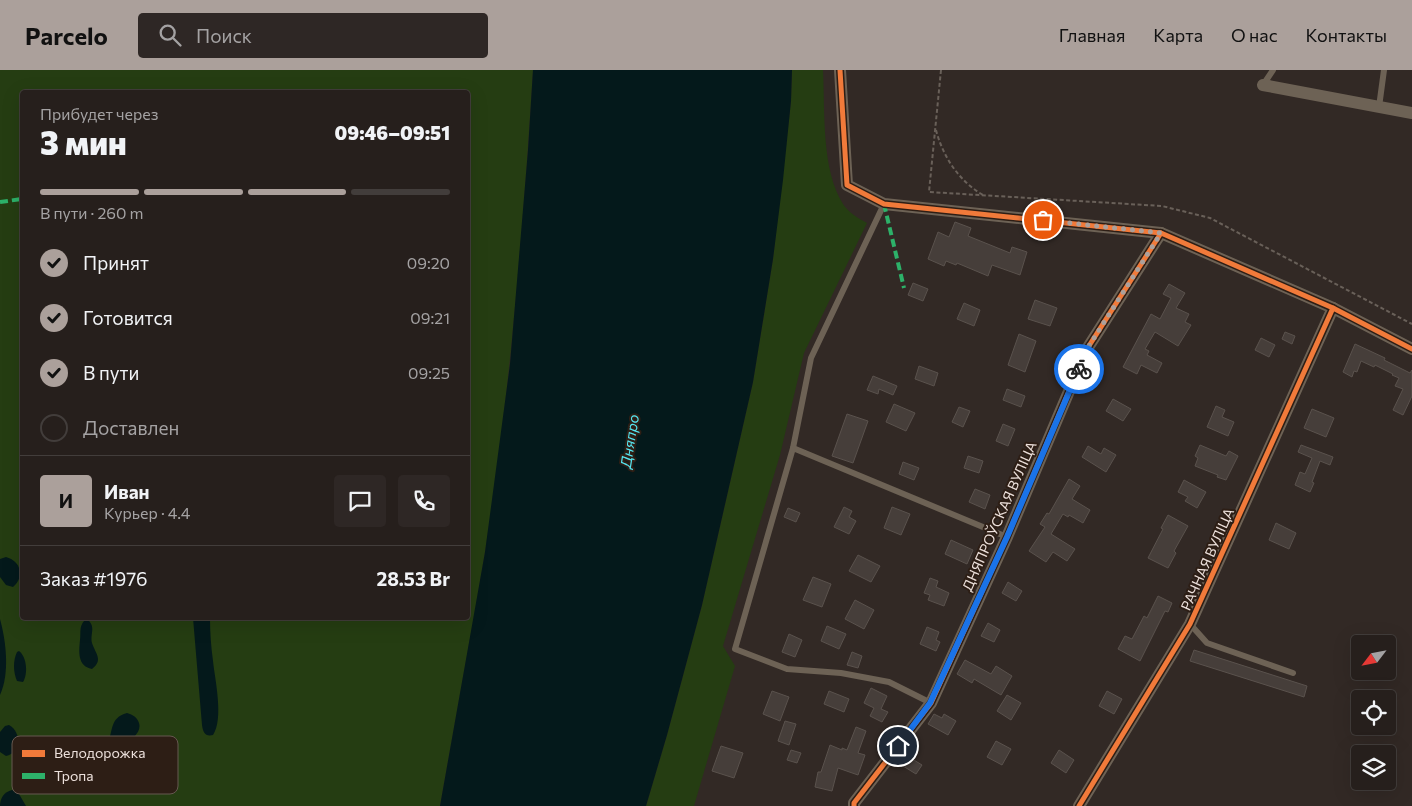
<!DOCTYPE html>
<html lang="ru">
<meta charset="utf-8">
<style>
body{margin:0;font-family:Commissioner,sans-serif;background:#2e2725;color:#f1f3f6;height:100vh;display:flex;flex-direction:column;font-size:19px;white-space:nowrap}
*{box-sizing:border-box;margin:0}
p{font-size:16px;color:#a4a2a3}
.icon{flex:none;width:28px;height:28px;fill:none;stroke:currentColor;stroke-width:2;stroke-linecap:round;stroke-linejoin:round}
.map{position:relative;flex:1;overflow:hidden}
.drawer{position:absolute;left:20px;top:20px;width:450px;height:530px;display:flex;flex-direction:column;background:#261f1c;border-radius:5px;box-shadow:0 5px 20px #0002,0 0 0 1px #423d3b}
.drawer>*{flex:none}
.needle{width:32px;rotate:238deg}
.fabs{position:absolute;left:1351px;top:565px;display:grid;gap:10px}
.fabs a{display:grid;place-items:center;width:45px;height:45px;border-radius:5px;background:#261f1c;box-shadow:0 5px 20px #0002,0 0 0 1px #423d3b;font-size:25px}
.pin{position:absolute;display:grid;place-items:center;width:42px;height:42px;color:#fff;margin:-21px;border:2px solid #fff;border-radius:50%;box-shadow:0 1px 5px #0007}
.courier{position:absolute;display:grid;place-items:center;width:50px;height:50px;margin:-25px;border:4px solid #1a73e8;border-radius:50%;background:#fff;color:#222;box-shadow:0 1px 6px #0007}
.headline em{font-style:normal;font-weight:800}
.headline div{display:flex;flex-direction:column-reverse}
.headline{display:flex;align-items:center;justify-content:space-between;height:85px;padding:0 20px}
h1{font-size:32px;font-weight:800;line-height:38px}
.bar{display:grid;grid-template-columns:repeat(4,1fr);gap:8px 5px;align-content:center;height:60px;padding:0 20px}
.bar i{height:6px;border-radius:4px;background:#423d3b}
.bar .active{background:#aba09b}
.bar p{grid-column:span 4}
.line{display:flex;align-items:center;gap:12px;padding:0 20px;border-top:1px solid #423d3b}
.line div{flex:1}
.round{display:grid;place-items:center;flex:none;width:52px;height:52px;border-radius:5px;background:#2e2725}
ol{padding:0 20px;list-style:none}
li{display:flex;align-items:center;gap:15px;height:55px}
li p{margin-inline-start:auto}
li .icon{padding:5px;border-radius:50%;background:#aba09b;color:#111;stroke-width:4}
li:last-child{color:#a4a2a3}
li i{width:28px;height:28px;border:2px solid #423d3b;border-radius:50%}
header{display:flex;align-items:center;gap:30px;box-sizing:border-box;height:70px;padding:0 25px;background:#aba09b;color:#111}
header strong{font-size:24px}
nav{display:flex;gap:28px;margin-inline-start:auto;font-size:18px}
.search{width:350px;height:45px;background:#2e2725;display:flex;align-items:center;gap:12px;box-sizing:border-box;padding:0 18px;border-radius:5px;color:#a4a2a3;font-size:19px}
.map>svg:first-child{display:block}
</style>
<header>
<strong>Parcelo</strong>
<div class="search"><svg class="icon" aria-label="search" viewBox="0 0 24 24"><circle cx="10" cy="10" r="6"/><path d="M15 15l6 6"/></svg>Поиск</div>
<nav><a>Главная</a><a>Карта</a><a>О нас</a><a>Контакты</a></nav>
</header>
<div class="map">
<svg width="1412" height="736" viewBox="0 0 1412 736">
<rect width="100%" height="100%" fill="#322925"/>
<!-- green -->
<g fill="#253d12" fill-rule="evenodd">
<path d="M 0,0 L 533,0 C 523,161 510,323 485,482 C 471,567 455,651 440,736 L 0,736 ZM 22,22 L 468,22 L 468,548 L 22,548 Z"/>
<path d="M 792,0 L 823,0 C 825,40 821,100 843,134 C 849,143 858,148 867,153 L 804,283 L 780,385 L 723,576 L 735,596 L 694,736 L 646,736 L 667,665 L 702,535 L 753,312 L 773,189 L 791,31 Z"/>
</g>
<!-- water -->
<g fill="#04191b">
<path d="M 533,0 L 792,0 L 791,31 L 783,110 L 773,189 L 753,312 L 702,535 L 667,665 L 646,736 L 440,736 L 485,482 L 510,294 L 528,80 Z"/>
<path d="M 6,487 C 21,491 25,507 13,517 L 6,515 L 0,507 L 0,489 Z"/>
<path d="M 193,548 L 210,548 C 210,562 211,577 213,591 C 215,610 224,649 213,665 C 205,667 203,662 202,655 Z"/>
<path d="M 0,549 C 6,571 10,603 0,625 Z"/>
<path d="M 88,550 C 96,557 90,564 92,573 C 95,583 104,590 92,599 C 77,596 79,581 80,570 C 81,562 79,557 84,551 Z"/>
<path d="M 19,581 C 27,587 28,604 23,612 L 17,611 C 13,602 13,590 17,582 Z"/>
<path d="M 127,643 C 133,645 137,647 139,653 C 142,663 131,668 127,676 C 118,693 116,704 97,712 C 91,710 88,708 87,702 C 86,688 102,685 107,674 C 114,661 109,648 127,643 Z"/>
<path d="M 9,655 C 22,662 21,683 6,686 L 0,682 L 0,662 L 5,656 Z"/>
<path d="M 12,720 L 19,724 L 26,736 L 0,736 C 0,728 4,722 12,720 Z"/>
</g>
<!-- building -->
<g fill="#463e3a" stroke="#5a524d">
<path d="M 955,152 L 971,158 L 968,166 L 1010,183 L 1012,177 L 1027,182 L 1020,205 L 992,195 L 988,206 L 957,193 L 956,195 L 946,191 L 944,196 L 928,189 L 938,162 L 949,167 Z"/>
<path d="M 913,213 L 928,219 L 923,231 L 908,225 Z"/>
<path d="M 1169,214 L 1185,223 L 1176,238 L 1189,244 L 1185,252 L 1191,255 L 1178,276 L 1155,262 L 1145,279 L 1149,281 L 1147,285 L 1162,293 L 1157,303 L 1141,295 L 1137,304 L 1123,297 L 1151,244 L 1160,249 L 1171,228 L 1163,224 Z"/>
<path d="M 1035,230 L 1057,238 L 1050,256 L 1028,249 Z"/>
<path d="M 964,233 L 980,240 L 974,256 L 957,249 Z"/>
<path d="M 1285,262 L 1295,266 L 1292,274 L 1282,269 Z"/>
<path d="M 1019,264 L 1036,271 L 1025,302 L 1008,295 Z"/>
<path d="M 1261,268 L 1275,275 L 1269,287 L 1255,280 Z"/>
<path d="M 1355,274 L 1385,288 L 1384,290 L 1410,303 L 1412,300 L 1412,326 L 1403,345 L 1393,340 L 1403,319 L 1395,316 L 1399,308 L 1392,305 L 1393,304 L 1375,295 L 1374,297 L 1361,291 L 1357,302 L 1354,301 L 1352,307 L 1343,302 Z"/>
<path d="M 919,296 L 938,303 L 934,316 L 915,309 Z"/>
<path d="M 873,306 L 897,316 L 893,325 L 879,319 L 878,324 L 867,320 Z"/>
<path d="M 1007,319 L 1025,326 L 1021,337 L 1003,330 Z"/>
<path d="M 1113,329 L 1131,339 L 1123,351 L 1106,341 Z"/>
<path d="M 894,334 L 915,343 L 906,361 L 886,352 Z"/>
<path d="M 1216,336 L 1225,340 L 1222,347 L 1234,352 L 1228,366 L 1207,357 Z"/>
<path d="M 959,337 L 970,341 L 963,357 L 952,352 Z"/>
<path d="M 1312,339 L 1334,348 L 1326,367 L 1304,358 Z"/>
<path d="M 847,344 L 868,351 L 853,393 L 832,386 Z"/>
<path d="M 1003,354 L 1015,359 L 1008,376 L 996,371 Z"/>
<path d="M 1200,375 L 1226,386 L 1229,381 L 1238,386 L 1226,410 L 1217,407 L 1218,405 L 1195,396 L 1198,388 L 1195,386 Z"/>
<path d="M 1301,375 L 1333,387 L 1330,395 L 1320,391 L 1312,412 L 1314,413 L 1310,422 L 1295,415 L 1300,402 L 1305,404 L 1312,388 L 1298,382 Z"/>
<path d="M 1088,376 L 1101,384 L 1104,378 L 1116,385 L 1106,402 L 1082,387 Z"/>
<path d="M 968,386 L 983,391 L 979,403 L 964,398 Z"/>
<path d="M 903,392 L 919,398 L 914,410 L 899,404 Z"/>
<path d="M 1069,409 L 1080,416 L 1072,429 L 1090,440 L 1083,453 L 1069,445 L 1068,447 L 1063,444 L 1051,464 L 1075,479 L 1067,491 L 1053,482 L 1046,492 L 1029,481 L 1045,457 L 1040,454 L 1047,443 L 1049,444 Z"/>
<path d="M 1184,410 L 1206,422 L 1197,438 L 1185,431 L 1188,427 L 1178,422 Z"/>
<path d="M 975,419 L 990,425 L 985,439 L 969,432 Z"/>
<path d="M 844,437 L 852,441 L 849,447 L 856,451 L 849,464 L 834,457 Z"/>
<path d="M 892,437 L 910,444 L 901,465 L 884,458 Z"/>
<path d="M 788,438 L 800,443 L 796,452 L 784,447 Z"/>
<path d="M 1168,445 L 1188,456 L 1174,481 L 1176,483 L 1168,498 L 1148,488 L 1163,459 L 1161,458 Z"/>
<path d="M 1276,453 L 1296,463 L 1289,479 L 1269,470 Z"/>
<path d="M 951,470 L 973,480 L 967,494 L 945,484 Z"/>
<path d="M 858,485 L 880,496 L 871,512 L 849,501 Z"/>
<path d="M 813,507 L 831,514 L 822,537 L 803,530 Z"/>
<path d="M 930,508 L 938,511 L 936,517 L 949,523 L 944,536 L 928,530 L 930,525 L 924,523 Z"/>
<path d="M 1008,512 L 1022,521 L 1016,531 L 1002,523 Z"/>
<path d="M 1158,526 L 1172,533 L 1168,542 L 1165,541 L 1140,591 L 1118,579 L 1125,566 L 1132,569 L 1144,546 L 1147,548 Z"/>
<path d="M 855,530 L 874,540 L 864,559 L 845,549 Z"/>
<path d="M 988,553 L 1000,560 L 994,572 L 981,566 Z"/>
<path d="M 827,556 L 846,564 L 839,579 L 821,571 Z"/>
<path d="M 927,557 L 939,562 L 936,570 L 940,572 L 936,581 L 920,574 Z"/>
<path d="M 789,564 L 802,570 L 795,587 L 782,582 Z"/>
<path d="M 1194,580 L 1307,616 L 1304,627 L 1190,591 Z"/>
<path d="M 852,582 L 862,586 L 858,598 L 847,595 Z"/>
<path d="M 965,590 L 991,604 L 996,596 L 1012,606 L 1001,625 L 974,609 L 972,613 L 957,604 Z"/>
<path d="M 871,618 L 887,626 L 881,639 L 888,642 L 882,652 L 870,646 L 874,638 L 864,633 Z"/>
<path d="M 772,621 L 789,627 L 780,651 L 763,644 Z"/>
<path d="M 829,621 L 849,629 L 844,642 L 824,634 Z"/>
<path d="M 1107,621 L 1122,629 L 1114,644 L 1099,636 Z"/>
<path d="M 1007,625 L 1021,633 L 1011,650 L 997,641 Z"/>
<path d="M 934,644 L 942,648 L 944,644 L 956,651 L 948,665 L 928,654 Z"/>
<path d="M 785,651 L 796,654 L 789,675 L 778,671 Z"/>
<path d="M 856,657 L 866,661 L 858,683 L 865,685 L 858,705 L 838,698 L 832,721 L 815,717 L 818,702 L 821,702 L 830,675 L 842,680 L 842,678 L 847,680 Z"/>
<path d="M 996,671 L 1011,679 L 1002,695 L 987,687 Z"/>
<path d="M 721,676 L 743,683 L 734,708 L 712,701 Z"/>
<path d="M 791,680 L 801,683 L 797,693 L 787,690 Z"/>
<path d="M 1059,680 L 1074,690 L 1066,703 L 1051,693 Z"/>
<path d="M 909,687 L 922,695 L 916,704 L 903,696 Z"/>
</g>
<g fill="none" stroke-linecap="round" stroke-linejoin="round">
<!-- path -->
<g stroke="#696059" stroke-width="2" stroke-dasharray="4 2.5" stroke-linecap="butt">
<path d="M 941,0 L 929,122 L 1162,136 L 1210,148 L 1412,254"/>
<path d="M 936,60 C 943,87 959,111 983,125"/>
</g>
<!-- lane -->
<g stroke="#6d6255" stroke-width="6">
<path d="M 1263,15 L 1273,0"/>
<path d="M 1379,37 L 1384,0"/>
<path d="M 793,378 L 811,288 L 884,134"/>
<path d="M 1190,554 L 1207,573 L 1293,603"/>
<path d="M 931,633 L 889,612 L 841,603 L 787,599 L 735,579 L 793,378 L 1007,467"/>
</g>
<!-- street -->
<g stroke="#6d6255" stroke-width="12">
<path d="M 840,0 L 847,115 L 884,134 L 1161,163 L 1333,238 L 1412,279"/>
<path d="M 1263,15 L 1412,43"/>
<path d="M 854,736 L 854,733 L 931,633 L 1007,467 L 1087,279 L 1161,163"/>
<path d="M 1079,736 L 1190,554 L 1333,238"/>
</g>
<!-- quiet -->
<g stroke="#2db169" stroke-width="4" stroke-dasharray="8 4" stroke-linecap="butt">
<path d="M 0,132 L 22,129"/>
<path d="M 884,134 L 904,218"/>
</g>
<defs>
<g id="cycleway">
<path d="M 840,0 L 847,115 L 884,134 L 1161,163 L 1333,238 L 1412,279"/>
<path d="M 854,736 L 854,733 L 931,633 L 1007,467 L 1087,279 L 1161,163"/>
<path d="M 1079,736 L 1190,554 L 1333,238"/>
</g>
</defs>
<!-- cycleway casing -->
<use href="#cycleway" stroke="#2d1e15" stroke-width="8"/>
<!-- cycleway -->
<use href="#cycleway" stroke="#f17a3a" stroke-width="5"/>
</g>
<g fill="none" stroke-linecap="round" stroke-linejoin="round">
<!-- done -->
<path stroke="#aba09b" stroke-width="5" stroke-dasharray="0 9" d="M 1043,150 L 1161,163 L 1087,279 L 1079,299"/>
<!-- route -->
<path stroke="#1a73e8" stroke-width="6" d="M 898,676 L 930,633 L 1007,467 L 1079,299"/>
</g>
<g text-anchor="middle" dominant-baseline="central" stroke-width="4" stroke-linejoin="round" paint-order="stroke">
<!-- street labels -->
<g font-size="14" fill="#ece0db" stroke="#2d1e15">
<text transform="translate(999 446) rotate(-66)">ДНЯПРОЎСКАЯ ВУЛІЦА</text>
<text transform="translate(1207 489) rotate(-66)">РАЧНАЯ ВУЛІЦА</text>
</g>
<!-- water labels -->
<g font-size="15" font-style="italic" fill="#55e5f0" stroke="#2d1e15">
<text transform="translate(629 371) rotate(-81)">Дняпро</text>
</g>
</g>
<!-- legend -->
<rect x="12" y="666" width="166" height="58" rx="8" fill="#2d1e15" stroke="#665850" stroke-width="1"/>
<rect x="22" y="680" width="23" height="7" fill="#f17a3a"/>
<rect x="22" y="703" width="23" height="6" fill="#2db169"/>
<g font-size="14" fill="#ece0db">
<text x="54" y="688">Велодорожка</text>
<text x="54" y="711">Тропа</text>
</g>
</svg>
<div class="fabs">
<a><svg class="needle" viewBox="-14 -14 28 28"><path d="M0-13l5 13h-10z" fill="#e53935"/><path d="M0 13l5-13h-10z" fill="#a4a2a3"/></svg></a>
<a><svg class="icon" aria-label="locate" viewBox="0 0 24 24"><circle cx="12" cy="12" r="6"/><path d="M12 2v4M12 18v4M2 12h4M18 12h4"/></svg></a>
<a><svg class="icon" aria-label="layers" viewBox="0 0 24 24"><path d="M12 4l9 5-9 5-9-5zM3 14l9 5 9-5"/></svg></a>
</div>
<div class="pin" style="left:1043px;top:150px;background:#ea580c"><svg class="icon" aria-label="bag" viewBox="0 0 24 24"><path d="M5 8h14l-1 12H6zM9 8a3 3 0 0 1 6 0"/></svg></div>
<div class="pin" style="left:898px;top:676px;background:#1f2937"><svg class="icon" aria-label="home" viewBox="0 0 24 24"><path d="M3 11l9-7 9 7M6 9v11h12V9"/></svg></div>
<div class="courier" style="left:1079px;top:299px"><svg class="icon" aria-label="bike" viewBox="0 0 24 24"><circle cx="6" cy="16" r="4"/><circle cx="18" cy="16" r="4"/><path d="M6 16l4-8h5l3 8M10 8l3 8H6M13 5h3"/></svg></div>
<section class="drawer">
<div class="headline"><div><h1>3 мин</h1><p>Прибудет через</p></div><em>09:46–09:51</em></div>
<div class="bar"><i class="active"></i><i class="active"></i><i class="active"></i><i></i><p>В пути · 260 m</p></div>
<ol>
<li><svg class="icon" aria-label="check" viewBox="0 0 24 24"><path d="M5 12l5 5 9-10"/></svg>Принят<p>09:20</p></li>
<li><svg class="icon" aria-label="check" viewBox="0 0 24 24"><path d="M5 12l5 5 9-10"/></svg>Готовится<p>09:21</p></li>
<li><svg class="icon" aria-label="check" viewBox="0 0 24 24"><path d="M5 12l5 5 9-10"/></svg>В пути<p>09:25</p></li>
<li><i></i>Доставлен</li>
</ol>
<div class="line" style="height:90px"><b class="round" style="background:#aba09b;color:#111">И</b><div><b>Иван</b><p>Курьер · 4.4</p></div><a class="round"><svg class="icon" aria-label="chat" viewBox="0 0 24 24"><path d="M4 5h16v11H9l-5 4z"/></svg></a><a class="round"><svg class="icon" aria-label="phone" viewBox="0 0 24 24"><path d="M5 4h4l2 5-3 2q2 4 5 5l2-3 5 2v4C11 20 4 13 5 4z"/></svg></a></div>
<div class="line" style="height:65px"><div>Заказ #1976</div><b>28.53 Br</b></div>
</section>
</div>
